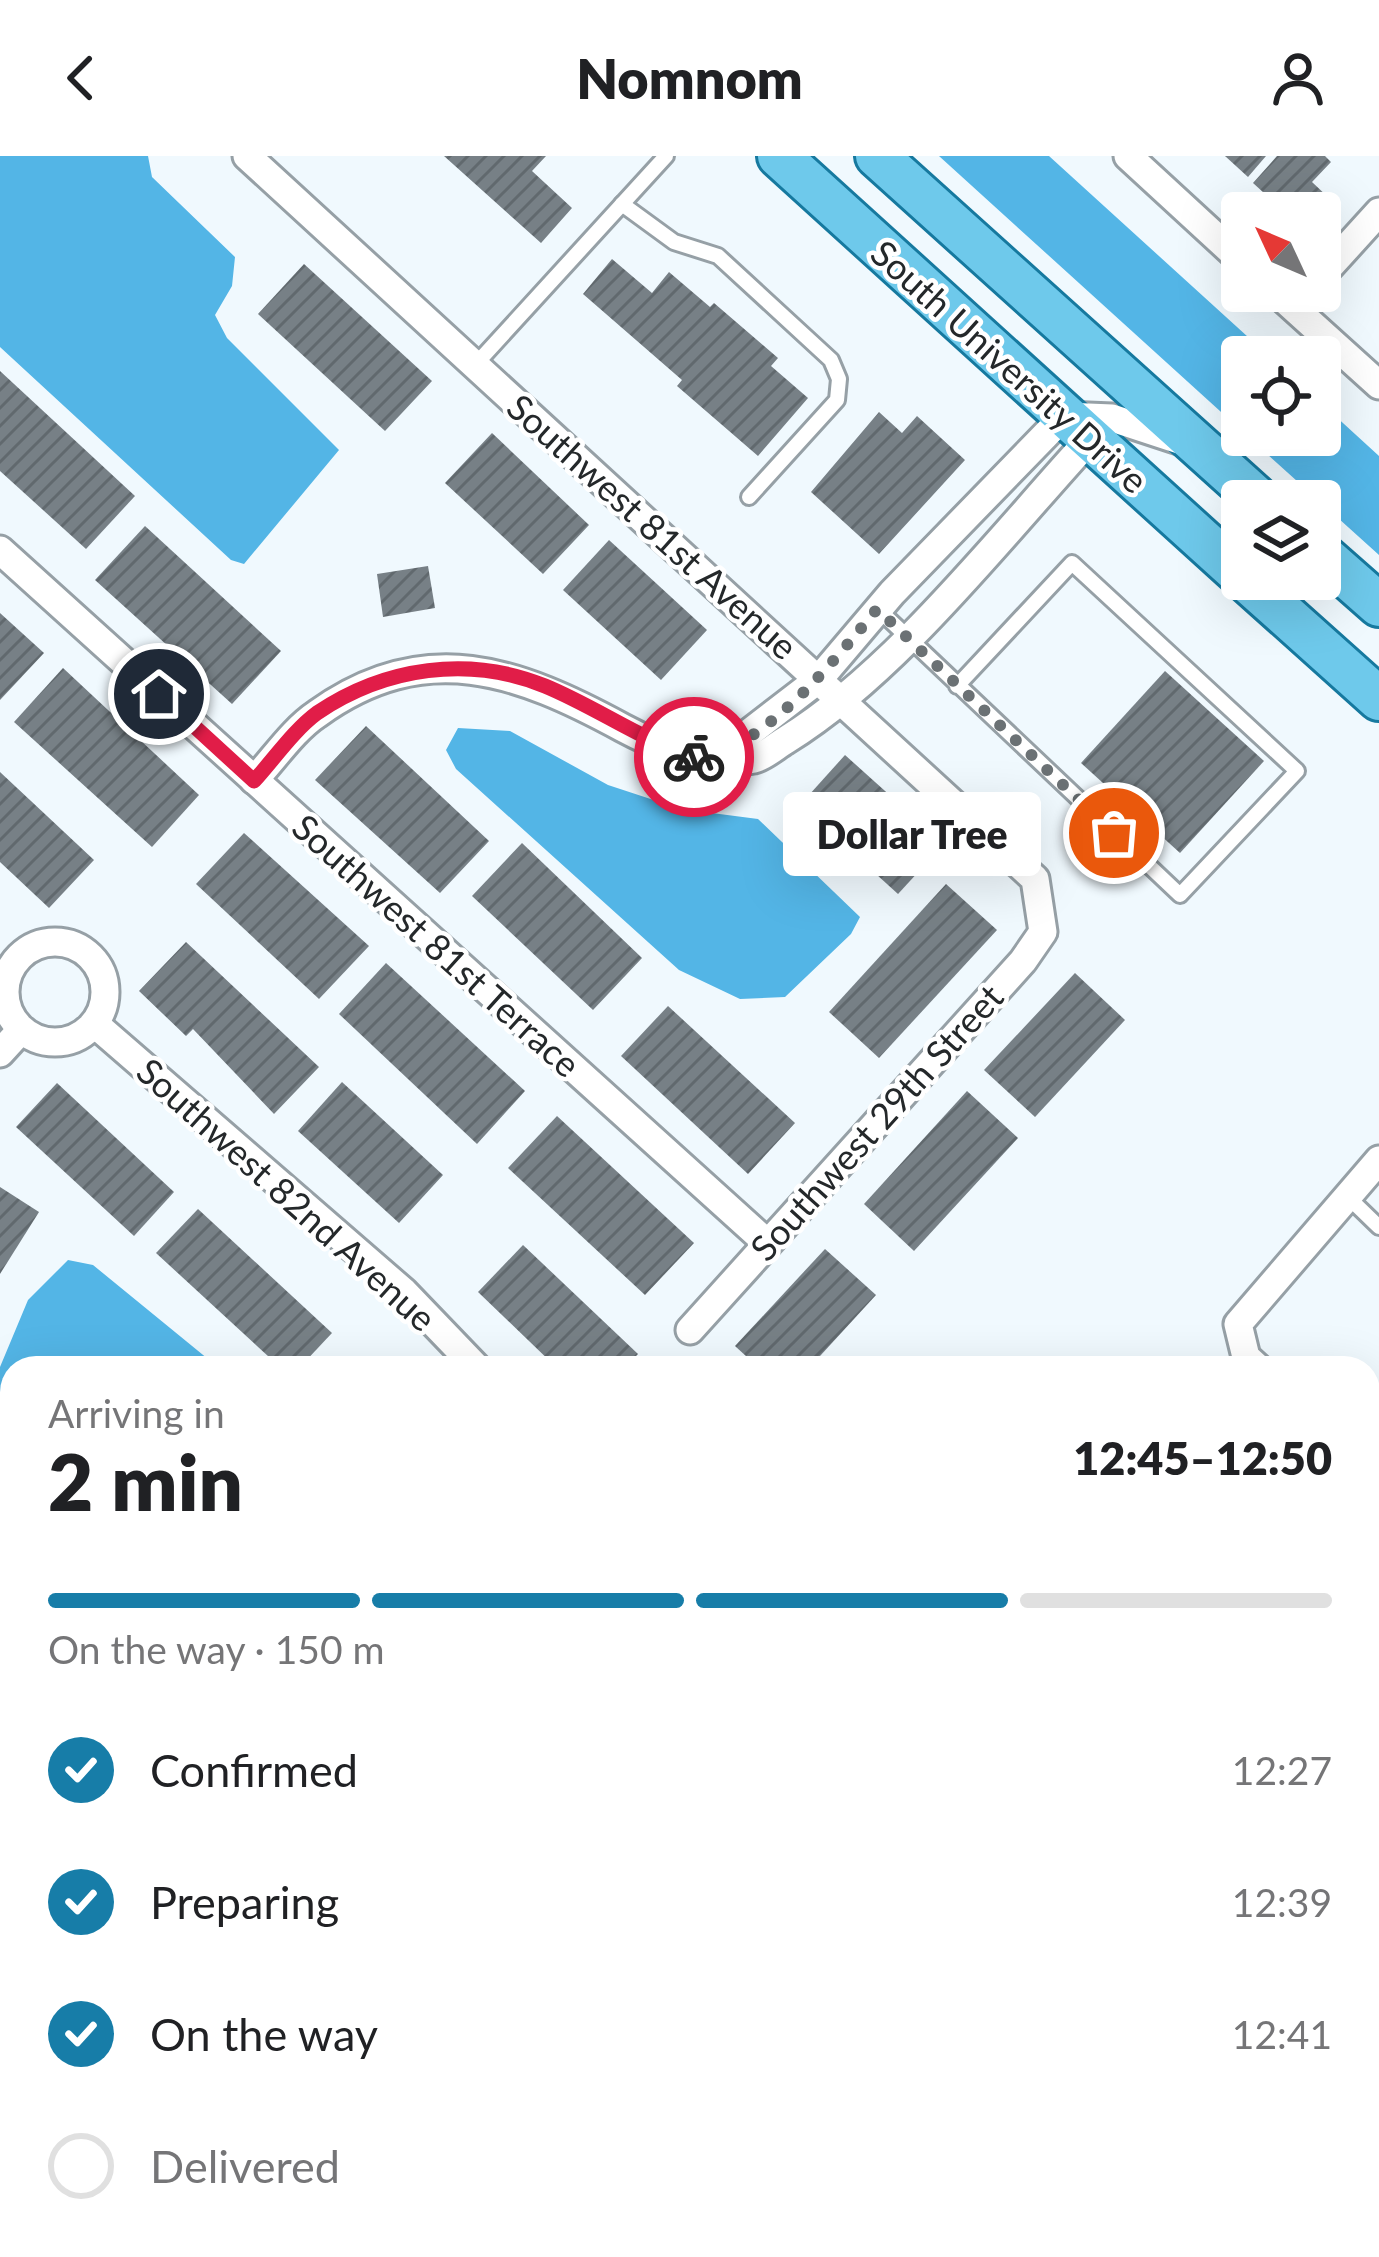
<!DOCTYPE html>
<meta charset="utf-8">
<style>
body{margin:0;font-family:Lato,sans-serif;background:#f6f6f6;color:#202124;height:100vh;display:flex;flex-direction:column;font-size:45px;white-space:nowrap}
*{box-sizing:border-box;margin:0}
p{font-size:39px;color:#757577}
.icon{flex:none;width:66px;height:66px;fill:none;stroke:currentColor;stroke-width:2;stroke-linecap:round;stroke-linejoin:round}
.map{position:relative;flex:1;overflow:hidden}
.sheet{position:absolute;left:0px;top:1200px;width:1380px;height:903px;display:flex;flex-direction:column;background:#fff;border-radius:36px 36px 0 0;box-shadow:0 12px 48px #0002}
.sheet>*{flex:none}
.needle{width:78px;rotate:314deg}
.fabs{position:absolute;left:1221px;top:36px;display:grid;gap:24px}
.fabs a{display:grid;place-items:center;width:120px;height:120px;border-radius:12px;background:#fff;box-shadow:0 12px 48px #0002;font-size:60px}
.pin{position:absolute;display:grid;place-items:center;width:102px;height:102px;color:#fff;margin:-51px;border:6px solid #fff;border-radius:50%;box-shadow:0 3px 12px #0007}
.courier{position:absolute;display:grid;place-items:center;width:120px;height:120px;margin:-60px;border:9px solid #e11d48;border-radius:50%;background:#fff;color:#222;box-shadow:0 3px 15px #0007}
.bubble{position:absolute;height:84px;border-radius:12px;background:#fff;box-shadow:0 12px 48px #0002;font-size:39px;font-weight:800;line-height:84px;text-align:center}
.head em{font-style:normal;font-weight:800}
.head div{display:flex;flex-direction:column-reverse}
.head{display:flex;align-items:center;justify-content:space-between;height:204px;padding:0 48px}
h1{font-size:78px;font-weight:800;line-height:90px}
.bar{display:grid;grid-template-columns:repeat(4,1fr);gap:18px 12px;align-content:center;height:144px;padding:0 48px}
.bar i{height:15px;border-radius:9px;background:#e0e0e0}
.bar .selected{background:#177da8}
.bar p{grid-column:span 4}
ol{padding:0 48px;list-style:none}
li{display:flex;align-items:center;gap:36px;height:132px}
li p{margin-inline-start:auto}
li .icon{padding:12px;border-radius:50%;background:#177da8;color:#fff;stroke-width:4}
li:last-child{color:#757577}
li i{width:66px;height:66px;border:6px solid #e0e0e0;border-radius:50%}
header{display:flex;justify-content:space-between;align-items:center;height:156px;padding:0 48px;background:#fff;font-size:54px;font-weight:800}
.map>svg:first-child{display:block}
</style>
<header><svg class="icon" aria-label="back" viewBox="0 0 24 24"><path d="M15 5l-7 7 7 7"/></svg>Nomnom<svg class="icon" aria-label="person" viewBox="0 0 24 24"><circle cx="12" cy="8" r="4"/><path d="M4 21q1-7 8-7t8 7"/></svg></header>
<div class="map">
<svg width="1379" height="2101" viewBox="0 0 1379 2101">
<defs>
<pattern id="building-hatch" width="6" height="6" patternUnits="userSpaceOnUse" patternTransform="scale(3)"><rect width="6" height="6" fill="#778086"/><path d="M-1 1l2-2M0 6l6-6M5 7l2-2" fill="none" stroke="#61696e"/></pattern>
</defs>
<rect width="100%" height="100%" fill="#f0f9fe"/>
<!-- green -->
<path fill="#a8daf6" d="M 949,2091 L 1146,2091 L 1137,2101 L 960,2101 Z"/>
<!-- water -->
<g fill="#53b5e6">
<path d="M 0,0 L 148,0 L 152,21 L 235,101 L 232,130 L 215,159 L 227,182 L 339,294 L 244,408 L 231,404 L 0,191 Z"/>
<path d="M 939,0 L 1049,0 L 1270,201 L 1242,201 L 1242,275 Z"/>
<path d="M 1320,246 L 1379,300 L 1379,399 L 1246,279 L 1320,279 Z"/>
<path d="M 458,572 L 510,575 L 608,629 L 681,653 L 758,663 L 860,761 L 851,778 L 785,841 L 740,843 L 679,814 L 456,613 L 446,594 Z"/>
<path d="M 68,1104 L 93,1109 L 219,1212 L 12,1212 L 12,1640 L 0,1661 L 0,1211 L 28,1144 Z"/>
</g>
<!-- building -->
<g fill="url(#building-hatch)">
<path d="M 444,0 L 546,0 L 532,15 L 572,52 L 541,87 Z"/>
<path d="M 1225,0 L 1266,0 L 1248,21 Z"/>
<path d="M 1277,0 L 1325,0 L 1331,6 L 1312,26 L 1330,43 L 1317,57 L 1286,57 L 1253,27 Z"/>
<path d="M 612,103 L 652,137 L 669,116 L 710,151 L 714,147 L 778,202 L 771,210 L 808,242 L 758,300 L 677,230 L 682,224 L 583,138 Z"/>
<path d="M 304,108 L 432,225 L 385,275 L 258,158 Z"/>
<path d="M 0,215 L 135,340 L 86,393 L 0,315 Z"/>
<path d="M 879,256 L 902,277 L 917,260 L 965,304 L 879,398 L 811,336 Z"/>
<path d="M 492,277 L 589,369 L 543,418 L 445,327 Z"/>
<path d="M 145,370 L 281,495 L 232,548 L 95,424 Z"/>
<path d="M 609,384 L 707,474 L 661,524 L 563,434 Z"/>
<path d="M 428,410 L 435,452 L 383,461 L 377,418 Z"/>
<path d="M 0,457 L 44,497 L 0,544 Z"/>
<path d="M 63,512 L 199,639 L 152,691 L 14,566 Z"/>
<path d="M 1165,515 L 1264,605 L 1180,697 L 1081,607 Z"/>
<path d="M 366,570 L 489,685 L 440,737 L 315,624 Z"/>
<path d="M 845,599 L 944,688 L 898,738 L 800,649 Z"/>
<path d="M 0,616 L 94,704 L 49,752 L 0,706 Z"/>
<path d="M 244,677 L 369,790 L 319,843 L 196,728 Z"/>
<path d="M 522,687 L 642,802 L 593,854 L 472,740 Z"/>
<path d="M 946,728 L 997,774 L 879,902 L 829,856 Z"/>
<path d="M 186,786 L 319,911 L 274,958 L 193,873 L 186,880 L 139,835 Z"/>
<path d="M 386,807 L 525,935 L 477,988 L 339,858 Z"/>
<path d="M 1075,817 L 1125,864 L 1035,961 L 984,914 Z"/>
<path d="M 668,850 L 795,967 L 748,1018 L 621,900 Z"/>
<path d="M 342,926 L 443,1019 L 399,1067 L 298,975 Z"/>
<path d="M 57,927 L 174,1036 L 134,1080 L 16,971 Z"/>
<path d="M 967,935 L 1018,982 L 914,1095 L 864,1048 Z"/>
<path d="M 557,960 L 694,1087 L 645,1139 L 508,1012 Z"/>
<path d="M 0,1031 L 39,1056 L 0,1118 Z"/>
<path d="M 198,1053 L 332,1177 L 299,1212 L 281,1212 L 156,1097 Z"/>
<path d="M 523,1089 L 638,1198 L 625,1212 L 557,1212 L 478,1136 Z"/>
<path d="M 825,1093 L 876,1139 L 809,1212 L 759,1212 L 735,1190 Z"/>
<path d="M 1379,1466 L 1379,1614 L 1368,1626 L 1368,1478 Z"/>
<path d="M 1379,1700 L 1379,1818 L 1368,1808 L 1368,1712 Z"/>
<path d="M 0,1750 L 12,1761 L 12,1806 L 0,1819 Z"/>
<path d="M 12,1989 L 12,2019 L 0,2008 Z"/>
</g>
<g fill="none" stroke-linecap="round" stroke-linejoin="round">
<defs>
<g id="lane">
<path d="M 622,48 L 674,86 L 718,100 L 831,204 L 839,223 L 837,244 L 749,341"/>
<path d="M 476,208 L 666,0"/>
<path d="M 878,453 L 1180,739 L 1297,615 L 1072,407 L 957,530"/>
<path d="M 1348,1041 L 1379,1071"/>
<path d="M 1368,1344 L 1379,1332"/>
<path d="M 1368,1921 L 1379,1930"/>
</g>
<g id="street">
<path d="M 247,0 L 1035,723 L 1043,776 L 1023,805 L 690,1174"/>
<path d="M 1128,0 L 1242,105"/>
<path d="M 1320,121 L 1379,56"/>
<path d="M 1275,135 L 1379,229"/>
<path d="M 0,394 L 766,1086"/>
<path d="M 719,600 L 819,523 L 892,437 L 1064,260 L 1112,262 L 1182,285"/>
<path d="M 254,624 C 274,603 293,574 317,558 C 425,480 518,515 623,572 C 658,591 714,612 754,603 C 764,601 777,589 786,584 C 895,517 1001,380 1090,283"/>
<circle cx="55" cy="836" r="50"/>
<path d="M 95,868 L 404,1136 L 477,1212"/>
<path d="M 0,897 L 21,874"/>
<path d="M 1258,1212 L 1246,1201 L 1238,1168 L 1379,1004"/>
<path d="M 1368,1311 L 1379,1321"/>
<path d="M 0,1916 L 12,1903"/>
<path d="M 632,2091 L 643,2101"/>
<path d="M 597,2101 L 607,2091"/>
</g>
<g id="primary">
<path d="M 779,0 L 1242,420"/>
<path d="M 877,0 L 1260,345"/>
<path d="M 1320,397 L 1379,449"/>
<path d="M 1245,423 L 1379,543"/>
<path d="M 1368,1962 L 1379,1950"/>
<path d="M 1368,2037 L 1379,2025"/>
<path d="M 1238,2101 L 1248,2091"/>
<path d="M 1308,2101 L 1318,2091"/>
</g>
</defs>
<!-- lane casing -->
<use href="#lane" stroke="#96a0a6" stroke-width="20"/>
<!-- street casing -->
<use href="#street" stroke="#96a0a6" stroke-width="33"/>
<!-- primary casing -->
<use href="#primary" stroke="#16799f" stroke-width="48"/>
<!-- lane -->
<use href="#lane" stroke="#fff" stroke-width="14"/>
<!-- street -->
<use href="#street" stroke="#fff" stroke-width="27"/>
<!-- primary -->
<use href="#primary" stroke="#6ec9eb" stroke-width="42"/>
</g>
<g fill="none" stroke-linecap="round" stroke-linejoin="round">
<!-- done -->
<path stroke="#6b7174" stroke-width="12" stroke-dasharray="0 21.6" d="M 694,601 C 760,599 837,501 877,453 L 1114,677"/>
<!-- route -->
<path stroke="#e11d48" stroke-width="15" d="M 159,538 L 254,625 C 274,603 294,574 317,557 C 385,511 469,499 545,530 C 596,551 641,584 694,601"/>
</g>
<g text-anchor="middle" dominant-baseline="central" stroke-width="9" stroke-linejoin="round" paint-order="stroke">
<!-- street labels -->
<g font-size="36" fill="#24282a" stroke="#fff">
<text transform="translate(1010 210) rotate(42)">South University Drive</text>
<text transform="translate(653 370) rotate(42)">Southwest 81st Avenue</text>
<text transform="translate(437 789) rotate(42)">Southwest 81st Terrace</text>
<text transform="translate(876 966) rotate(-48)">Southwest 29th Street</text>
<text transform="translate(287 1038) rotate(42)">Southwest 82nd Avenue</text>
</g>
</g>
</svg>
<div class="fabs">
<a><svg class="needle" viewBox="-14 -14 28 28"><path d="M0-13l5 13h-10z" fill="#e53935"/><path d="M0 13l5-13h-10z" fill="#757577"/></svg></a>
<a><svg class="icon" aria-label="locate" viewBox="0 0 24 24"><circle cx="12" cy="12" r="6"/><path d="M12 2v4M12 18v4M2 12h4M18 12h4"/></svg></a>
<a><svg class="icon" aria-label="layers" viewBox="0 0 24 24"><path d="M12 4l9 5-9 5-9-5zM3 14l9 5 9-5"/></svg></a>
</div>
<div class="pin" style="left:1114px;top:677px;background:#ea580c"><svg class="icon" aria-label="bag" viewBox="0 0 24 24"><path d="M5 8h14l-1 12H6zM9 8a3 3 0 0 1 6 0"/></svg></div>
<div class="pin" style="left:159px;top:538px;background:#1f2937"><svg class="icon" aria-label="home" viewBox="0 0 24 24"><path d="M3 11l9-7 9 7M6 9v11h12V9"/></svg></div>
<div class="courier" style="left:694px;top:601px"><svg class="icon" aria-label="bike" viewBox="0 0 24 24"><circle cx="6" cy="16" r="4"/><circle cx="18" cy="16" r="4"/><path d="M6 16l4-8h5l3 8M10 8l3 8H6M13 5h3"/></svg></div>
<div class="bubble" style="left:783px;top:636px;width:258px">Dollar Tree</div>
<section class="sheet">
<div class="head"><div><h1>2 min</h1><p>Arriving in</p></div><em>12:45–12:50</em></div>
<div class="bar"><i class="selected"></i><i class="selected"></i><i class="selected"></i><i></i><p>On the way · 150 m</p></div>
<ol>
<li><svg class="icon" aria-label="check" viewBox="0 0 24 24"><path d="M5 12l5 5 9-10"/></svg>Confirmed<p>12:27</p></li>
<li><svg class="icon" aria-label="check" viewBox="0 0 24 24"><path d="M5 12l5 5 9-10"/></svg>Preparing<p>12:39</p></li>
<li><svg class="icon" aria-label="check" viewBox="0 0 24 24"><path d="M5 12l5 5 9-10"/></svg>On the way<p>12:41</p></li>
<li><i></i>Delivered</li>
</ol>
</section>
</div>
